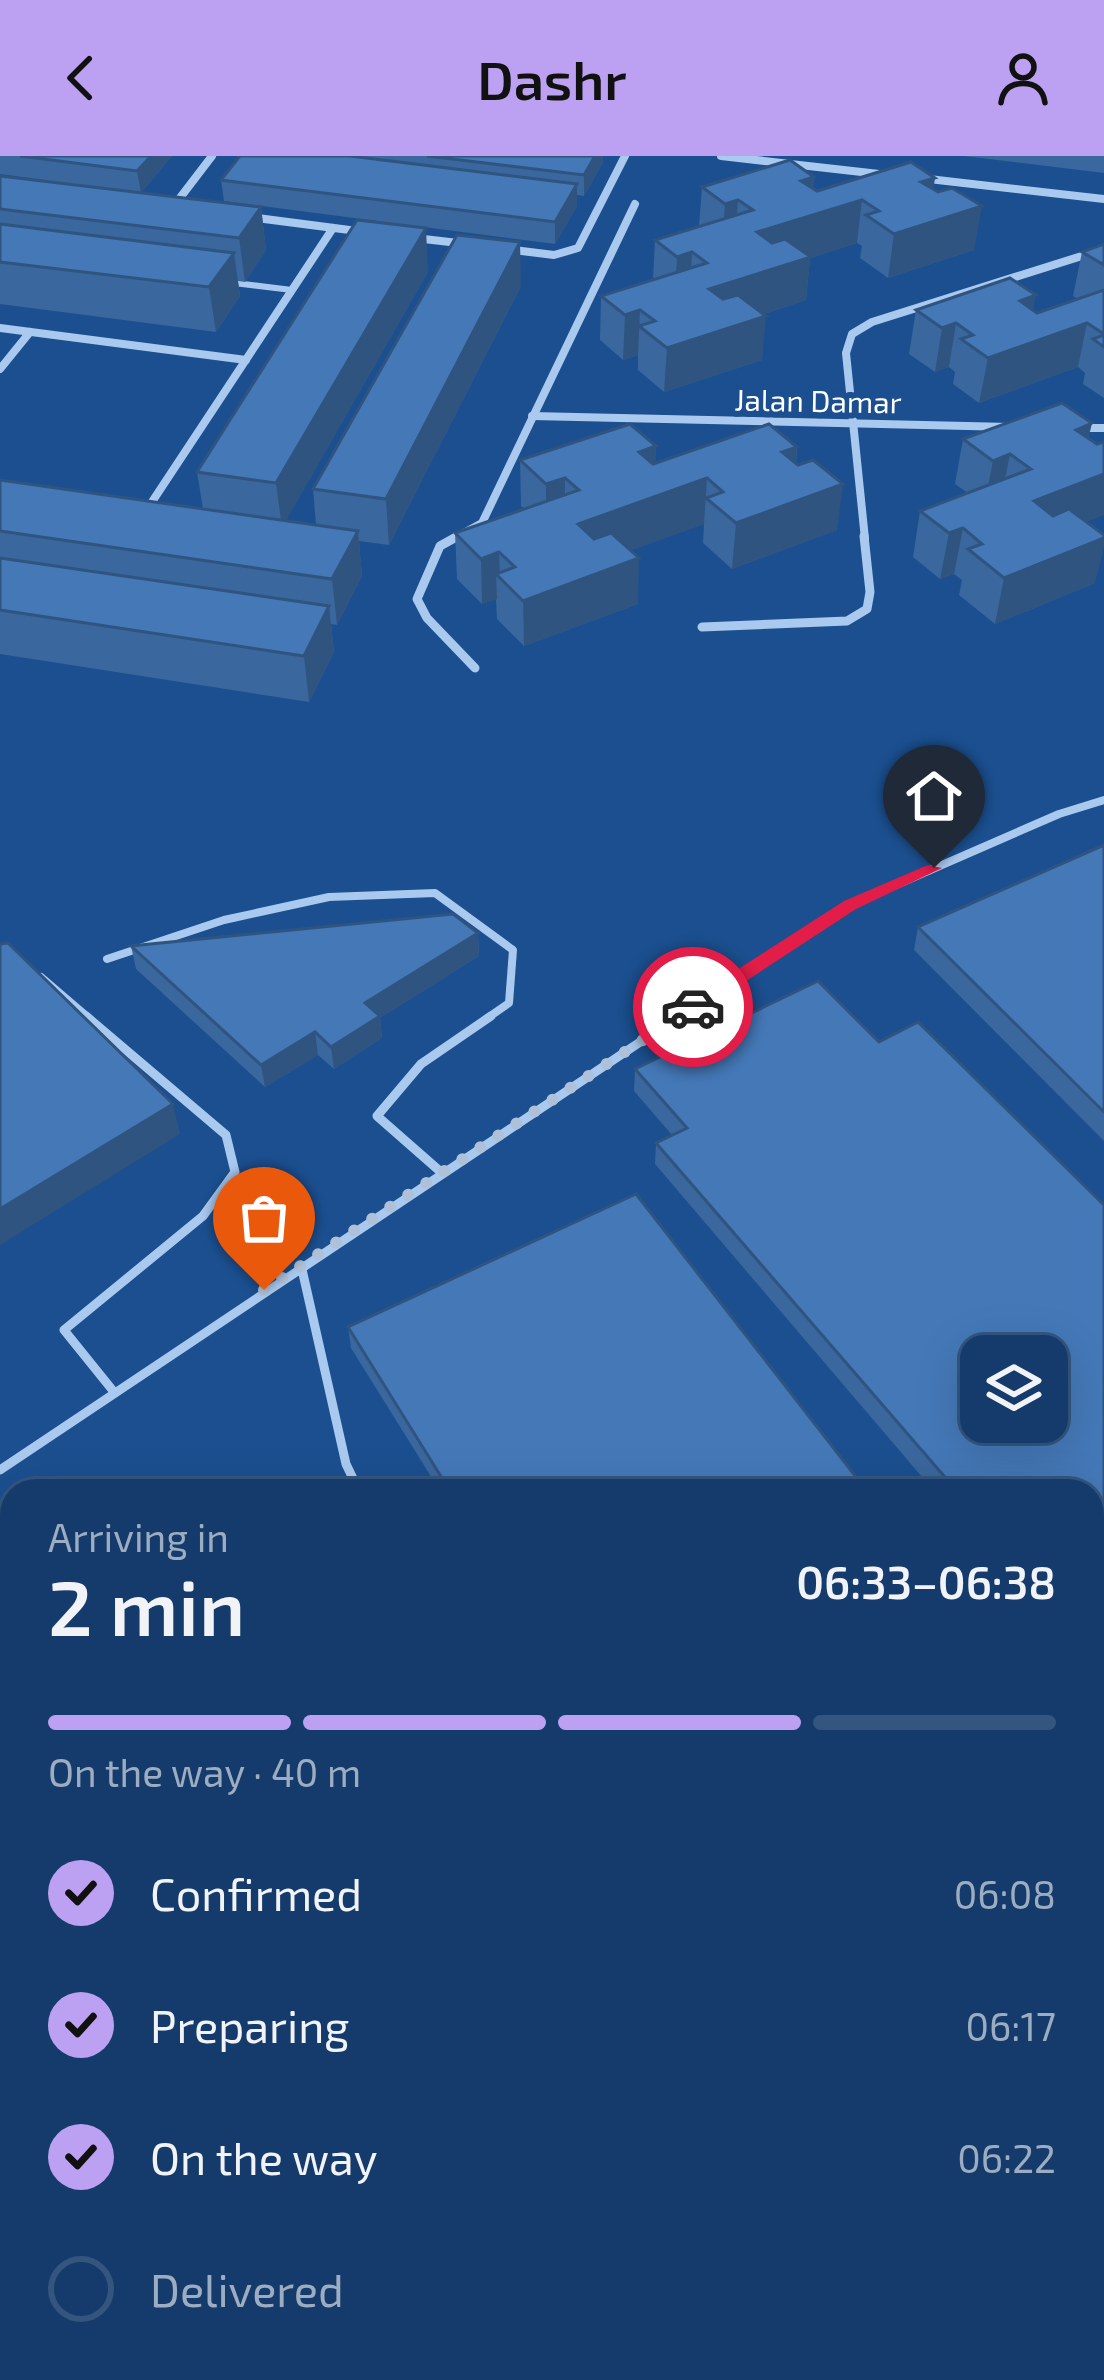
<!DOCTYPE html>
<meta charset="utf-8">
<style>
body{margin:0;font-family:"Exo 2",sans-serif;background:#1d4271;color:#f1f3f6;height:100vh;display:flex;flex-direction:column;font-size:45px;white-space:nowrap}
*{box-sizing:border-box;margin:0}
p{font-size:39px;color:#9dadc1}
.icon{flex:none;width:66px;height:66px;fill:none;stroke:currentColor;stroke-width:2;stroke-linecap:round;stroke-linejoin:round}
.map{position:relative;flex:1;overflow:hidden}
.drawer{position:absolute;left:0px;top:1323px;width:1104px;height:903px;display:flex;flex-direction:column;background:#143b6b;border-radius:36px 36px 0 0;box-shadow:0 12px 48px #0002,0 0 0 3px #33557e}
.drawer>*{flex:none}
.tools{position:absolute;left:960px;top:1179px;display:grid;gap:24px}
.tools a{display:grid;place-items:center;width:108px;height:108px;border-radius:24px;background:#143b6b;box-shadow:0 12px 48px #0002,0 0 0 3px #33557e;font-size:60px}
.pin{position:absolute;display:grid;place-items:center;width:102px;height:102px;color:#fff;margin:-123px -51px;border-radius:50% 50% 50% 0;rotate:-45deg;box-shadow:0 0 12px #0007}
.pin .icon{rotate:45deg}
.courier{position:absolute;display:grid;place-items:center;width:120px;height:120px;margin:-60px;border:9px solid #e11d48;border-radius:50%;background:#fff;color:#222;box-shadow:0 3px 15px #0007}
.head em{font-style:normal;font-weight:600}
.head div{display:flex;flex-direction:column-reverse}
.head{display:flex;align-items:center;justify-content:space-between;height:204px;padding:0 48px}
h1{font-size:78px;font-weight:600;line-height:90px}
.bar{display:grid;grid-template-columns:repeat(4,1fr);gap:18px 12px;align-content:center;height:144px;padding:0 48px}
.bar i{height:15px;border-radius:9px;background:#33557e}
.bar .active{background:#bca0f2}
.bar p{grid-column:span 4}
ol{padding:0 48px;list-style:none}
li{display:flex;align-items:center;gap:36px;height:132px}
li p{margin-inline-start:auto}
li .icon{padding:12px;border-radius:50%;background:#bca0f2;color:#111;stroke-width:4}
li:last-child{color:#9dadc1}
li i{width:66px;height:66px;border:6px solid #33557e;border-radius:50%}
header{display:flex;justify-content:space-between;align-items:center;height:156px;padding:0 48px;background:#bca0f2;color:#111;font-size:54px;font-weight:600}
.map>svg:first-child{display:block}
</style>
<header><svg class="icon" aria-label="back" viewBox="0 0 24 24"><path d="M15 5l-7 7 7 7"/></svg>Dashr<svg class="icon" aria-label="person" viewBox="0 0 24 24"><circle cx="12" cy="8" r="4"/><path d="M4 21q1-7 8-7t8 7"/></svg></header>
<div class="map">
<svg width="1104" height="2224" viewBox="0 0 1104 2224">
<rect width="100%" height="100%" fill="#1b4f8f"/>
<g fill="none" stroke-linecap="round" stroke-linejoin="round">
<!-- river -->
<g fill="#3c6290" fill-rule="evenodd">
<path d="M 1104,1520 L 1104,1638 L 1092,1643 L 1092,1525 Z"/>
<path d="M 176,2214 L 331,2214 L 327,2224 L 172,2224 Z"/>
</g>
<!-- lane-far3 -->
<path stroke="#a9c9ee" stroke-width="6" d="M 226,126 L 292,134"/>
<!-- lane-far2 -->
<g stroke="#a9c9ee" stroke-width="8">
<path d="M 107,803 L 224,764 L 329,741 L 435,737 L 513,794 L 509,847 L 486,863"/>
<path d="M 41,821 L 90,863"/>
<path d="M 675,863 L 850,749 L 1059,658 L 1104,644"/>
</g>
<!-- lane-far1 -->
<g stroke="#a9c9ee" stroke-width="9">
<path d="M 86,860 L 226,979 L 235,1016 L 203,1060 L 64,1174 L 114,1236"/>
<path d="M 442,1017 L 377,960 L 421,908 L 491,860"/>
<path d="M 301,1109 L 346,1308 L 359,1335"/>
<path d="M 0,1314 L 679,860"/>
</g>
<!-- lane -->
<path stroke="#a9c9ee" stroke-width="12" d="M 0,1517 L 12,1510"/>
<!-- street-far2 -->
<g stroke="#a9c9ee" stroke-width="8">
<path d="M 721,0 L 888,19"/>
<path d="M 920,22 L 1104,43"/>
<path d="M 173,51 L 212,0"/>
<path d="M 249,61 L 365,76"/>
<path d="M 415,82 L 467,88"/>
<path d="M 505,93 L 554,99 L 578,92 L 625,0"/>
<path d="M 0,172 L 246,204"/>
<path d="M 0,213 L 30,176"/>
<path d="M 532,260 L 1010,271"/>
<path d="M 1079,272 L 1104,272"/>
<path d="M 146,355 L 333,72"/>
<path d="M 453,383 L 482,367 L 635,48"/>
<path d="M 865,383 L 846,197 L 852,178 L 872,166 L 1104,93"/>
</g>
<!-- street-far1 -->
<g stroke="#a9c9ee" stroke-width="9">
<path d="M 458,380 L 440,390 L 417,443 L 427,462 L 475,512"/>
<path d="M 702,471 L 847,465 L 867,453 L 870,436 L 864,380"/>
</g>
<!-- street -->
<g stroke="#a9c9ee" stroke-width="15">
<path d="M 1092,1951 L 1104,1952"/>
<path d="M 909,2224 L 910,2214"/>
</g>
</g>
<!-- wall -->
<g fill="#3a679d">
<path d="M 0,0 L 172,0 L 141,37 L 261,51 L 266,94 L 245,126 L 238,125 L 240,140 L 216,176 L 0,148 L 0,20 L 124,35 L 0,18 Z"/>
<path d="M 240,0 L 603,0 L 603,6 L 584,40 L 577,39 L 577,50 L 555,88 L 224,45 L 221,24 Z"/>
<path d="M 964,0 L 1104,0 L 1104,17 Z"/>
<path d="M 814,21 L 813,32 L 817,35 L 933,34 L 974,94 L 888,122 L 860,102 L 862,90 L 857,87 L 810,102 L 806,144 L 764,158 L 762,204 L 664,236 L 638,214 L 638,199 L 623,204 L 600,184 L 601,140 L 653,124 L 655,84 L 699,70 L 702,31 Z"/>
<path d="M 1104,88 L 1104,242 L 1083,228 L 1085,217 L 1078,211 L 979,247 L 953,228 L 955,216 L 949,211 L 935,216 L 909,198 L 916,154 L 1033,154 L 1037,157 L 1078,143 L 1073,140 L 1082,96 Z"/>
<path d="M 428,116 L 286,364 L 316,369 L 313,333 L 521,130 L 389,389 L 359,385 L 362,420 L 337,469 L 331,468 L 334,496 L 309,546 L 0,498 L 0,324 L 203,353 L 197,316 Z"/>
<path d="M 1092,267 L 1088,282 L 1086,366 L 1095,427 L 995,468 L 959,439 L 962,424 L 954,418 L 940,423 L 913,401 L 920,355 L 968,337 L 955,328 L 963,283 Z"/>
<path d="M 656,290 L 655,308 L 797,291 L 796,307 L 837,374 L 732,413 L 703,387 L 704,368 L 631,394 L 638,448 L 524,490 L 497,463 L 496,443 L 482,448 L 457,423 L 455,377 L 525,353 L 521,350 L 520,304 Z"/>
<path d="M 1104,689 L 1104,985 L 914,794 L 918,771 Z"/>
<path d="M 478,777 L 479,800 L 380,862 L 382,882 L 334,913 L 318,899 L 265,931 L 136,813 L 131,790 Z"/>
<path d="M 879,886 L 1104,1049 L 1104,1371 L 1092,1378 L 1092,1335 L 934,1335 L 655,1008 L 656,987 L 672,979 L 634,935 L 635,913 Z"/>
<path d="M 348,1171 L 867,1335 L 440,1335 L 351,1192 Z"/>
<path d="M 1000,2214 L 1092,2214 L 1104,2224 L 1000,2224 Z"/>
</g>
<!-- shaded-wall -->
<g fill="#305480">
<path d="M 151,0 L 172,0 L 141,37 L 137,15 Z"/>
<path d="M 595,0 L 603,0 L 603,6 L 584,40 L 584,19 Z"/>
<path d="M 814,21 L 810,60 L 862,44 L 857,87 L 810,102 L 806,144 L 706,177 L 709,133 L 801,25 Z"/>
<path d="M 935,22 L 929,65 L 921,26 Z"/>
<path d="M 577,28 L 577,50 L 555,88 L 555,66 Z"/>
<path d="M 738,44 L 735,87 L 722,91 L 725,48 Z"/>
<path d="M 982,50 L 974,94 L 888,122 L 894,78 Z"/>
<path d="M 261,51 L 266,94 L 245,126 L 239,82 Z"/>
<path d="M 426,72 L 428,116 L 282,372 L 276,327 Z"/>
<path d="M 520,86 L 521,130 L 389,389 L 386,343 Z"/>
<path d="M 692,96 L 690,140 L 675,145 L 677,101 Z"/>
<path d="M 234,97 L 240,140 L 216,176 L 209,131 Z"/>
<path d="M 1036,139 L 1027,184 L 1020,145 Z"/>
<path d="M 640,154 L 638,199 L 623,204 L 625,159 Z"/>
<path d="M 766,160 L 762,204 L 664,236 L 667,192 Z"/>
<path d="M 956,167 L 949,211 L 935,216 L 942,172 Z"/>
<path d="M 1087,167 L 1078,211 L 979,247 L 988,202 Z"/>
<path d="M 1092,267 L 1081,312 L 1076,274 Z"/>
<path d="M 656,290 L 654,335 L 639,296 Z"/>
<path d="M 797,291 L 793,336 L 782,296 Z"/>
<path d="M 1010,298 L 1001,343 L 984,350 L 993,305 Z"/>
<path d="M 1104,318 L 1104,359 L 1024,391 L 1034,345 Z"/>
<path d="M 565,322 L 565,367 L 546,373 L 546,328 Z"/>
<path d="M 707,322 L 704,368 L 577,414 L 578,368 Z"/>
<path d="M 843,328 L 837,374 L 732,413 L 736,367 Z"/>
<path d="M 963,372 L 954,418 L 940,423 L 949,377 Z"/>
<path d="M 358,375 L 362,420 L 337,469 L 332,423 Z"/>
<path d="M 1104,382 L 1104,391 L 1095,427 L 995,468 L 1004,422 Z"/>
<path d="M 499,396 L 500,422 L 496,418 L 497,443 L 482,448 L 481,403 Z"/>
<path d="M 639,402 L 638,448 L 524,490 L 523,445 Z"/>
<path d="M 329,450 L 334,496 L 309,546 L 304,500 Z"/>
<path d="M 478,777 L 479,800 L 380,862 L 382,882 L 334,913 L 331,891 L 365,847 Z"/>
<path d="M 315,876 L 318,899 L 265,931 L 261,909 Z"/>
<path d="M 173,948 L 180,978 L 0,1089 L 0,1053 Z"/>
<path d="M 1104,1357 L 1104,1371 L 1092,1378 L 1092,1364 Z"/>
<path d="M 12,1992 L 12,2018 L 0,2027 L 0,2001 Z"/>
</g>
<!-- building -->
<g fill="#4478b7" stroke="#305480" stroke-width="3" fill-rule="evenodd">
<path d="M 20,0 L 151,0 L 137,15 Z"/>
<path d="M 240,0 L 350,0 L 577,28 L 555,66 L 221,24 Z"/>
<path d="M 427,0 L 595,0 L 584,19 Z"/>
<path d="M 790,4 L 814,21 L 801,25 L 817,35 L 911,6 L 935,22 L 921,26 L 938,36 L 952,32 L 982,50 L 894,78 L 866,59 L 879,55 L 862,44 L 757,76 L 772,87 L 785,83 L 811,101 L 709,133 L 723,143 L 738,139 L 766,160 L 667,192 L 639,170 L 655,165 L 640,154 L 625,159 L 601,140 L 707,107 L 692,96 L 677,101 L 655,84 L 753,54 L 738,44 L 725,48 L 702,31 Z"/>
<path d="M 0,20 L 261,51 L 239,82 L 0,53 Z"/>
<path d="M 357,64 L 426,72 L 276,327 L 197,316 Z"/>
<path d="M 0,68 L 234,97 L 209,131 L 0,106 Z"/>
<path d="M 457,79 L 520,86 L 386,343 L 313,333 Z"/>
<path d="M 1104,88 L 1104,109 L 1082,96 Z"/>
<path d="M 1010,122 L 1036,139 L 1020,145 L 1037,157 L 1104,134 L 1104,178 L 1087,167 L 988,202 L 961,183 L 973,179 L 956,167 L 942,172 L 916,154 Z"/>
<path d="M 1104,179 L 1104,191 L 1093,183 Z"/>
<path d="M 1062,247 L 1092,267 L 1076,274 L 1097,288 L 1104,286 L 1104,318 L 1034,345 L 1053,360 L 1069,353 L 1104,379 L 1104,382 L 1004,422 L 968,393 L 982,388 L 963,372 L 949,377 L 920,355 L 1031,313 L 1010,298 L 993,305 L 963,283 Z"/>
<path d="M 630,268 L 656,290 L 639,296 L 653,308 L 769,268 L 797,291 L 782,296 L 798,309 L 813,304 L 843,328 L 736,367 L 706,342 L 723,336 L 707,322 L 578,368 L 594,383 L 611,377 L 639,402 L 523,445 L 496,418 L 515,411 L 499,396 L 481,403 L 455,377 L 579,334 L 565,322 L 546,328 L 520,304 Z"/>
<path d="M 0,324 L 358,375 L 332,423 L 0,375 Z"/>
<path d="M 0,402 L 329,450 L 304,500 L 0,454 Z"/>
<path d="M 1104,689 L 1104,956 L 918,771 Z"/>
<path d="M 453,758 L 478,777 L 365,847 L 380,860 L 331,891 L 315,876 L 261,909 L 131,790 Z"/>
<path d="M 8,787 L 173,948 L 0,1053 L 0,788 Z"/>
<path d="M 818,825 L 879,886 L 918,866 L 1104,1049 L 1104,1357 L 1092,1364 L 1092,1335 L 957,1335 L 656,987 L 687,972 L 635,913 ZM 981,1200 L 1047,1200 L 1047,1266 L 981,1266 Z"/>
<path d="M 636,1038 L 867,1335 L 450,1335 L 348,1171 Z"/>
<path d="M 12,1556 L 12,1992 L 0,2001 L 0,1564 Z"/>
<path d="M 1092,2106 L 1104,2108 L 1104,2224 L 1009,2224 L 1010,2214 L 1092,2214 Z"/>
</g>
<!-- route -->
<path fill="#e11d48" d="M 928,709 L 942,712 L 856,753 L 700,855 L 687,855 L 687,846 L 844,745 Z"/>
<g fill="none" stroke-linecap="round" stroke-linejoin="round">
<!-- done -->
<path stroke="#afc1d8" stroke-width="12" stroke-dasharray="0 21.6" d="M 264,1134 L 693,851"/>
</g>
<g text-anchor="middle" dominant-baseline="central" stroke-width="12" stroke-linejoin="round" paint-order="stroke">
<!-- far-street labels -->
<g font-size="30" fill="#fff" stroke="#1b4f8f">
<text transform="translate(818 244) rotate(1)">Jalan Damar</text>
</g>
</g>
</svg>
<div class="tools">
<a><svg class="icon" aria-label="layers" viewBox="0 0 24 24"><path d="M12 4l9 5-9 5-9-5zM3 14l9 5 9-5"/></svg></a>
</div>
<div class="pin" style="left:264px;top:1134px;background:#ea580c"><svg class="icon" aria-label="bag" viewBox="0 0 24 24"><path d="M5 8h14l-1 12H6zM9 8a3 3 0 0 1 6 0"/></svg></div>
<div class="pin" style="left:934px;top:712px;background:#1f2937"><svg class="icon" aria-label="home" viewBox="0 0 24 24"><path d="M3 11l9-7 9 7M6 9v11h12V9"/></svg></div>
<div class="courier" style="left:693px;top:851px"><svg class="icon" aria-label="car" viewBox="0 0 24 24"><path d="M5 17H2v-5l4-1 3-4h7l3 4 3 1v5h-3M9 17h6M6 11h13"/><circle cx="7" cy="17" r="2"/><circle cx="17" cy="17" r="2"/></svg></div>
<section class="drawer">
<div class="head"><div><h1>2 min</h1><p>Arriving in</p></div><em>06:33–06:38</em></div>
<div class="bar"><i class="active"></i><i class="active"></i><i class="active"></i><i></i><p>On the way · 40 m</p></div>
<ol>
<li><svg class="icon" aria-label="check" viewBox="0 0 24 24"><path d="M5 12l5 5 9-10"/></svg>Confirmed<p>06:08</p></li>
<li><svg class="icon" aria-label="check" viewBox="0 0 24 24"><path d="M5 12l5 5 9-10"/></svg>Preparing<p>06:17</p></li>
<li><svg class="icon" aria-label="check" viewBox="0 0 24 24"><path d="M5 12l5 5 9-10"/></svg>On the way<p>06:22</p></li>
<li><i></i>Delivered</li>
</ol>
</section>
</div>
